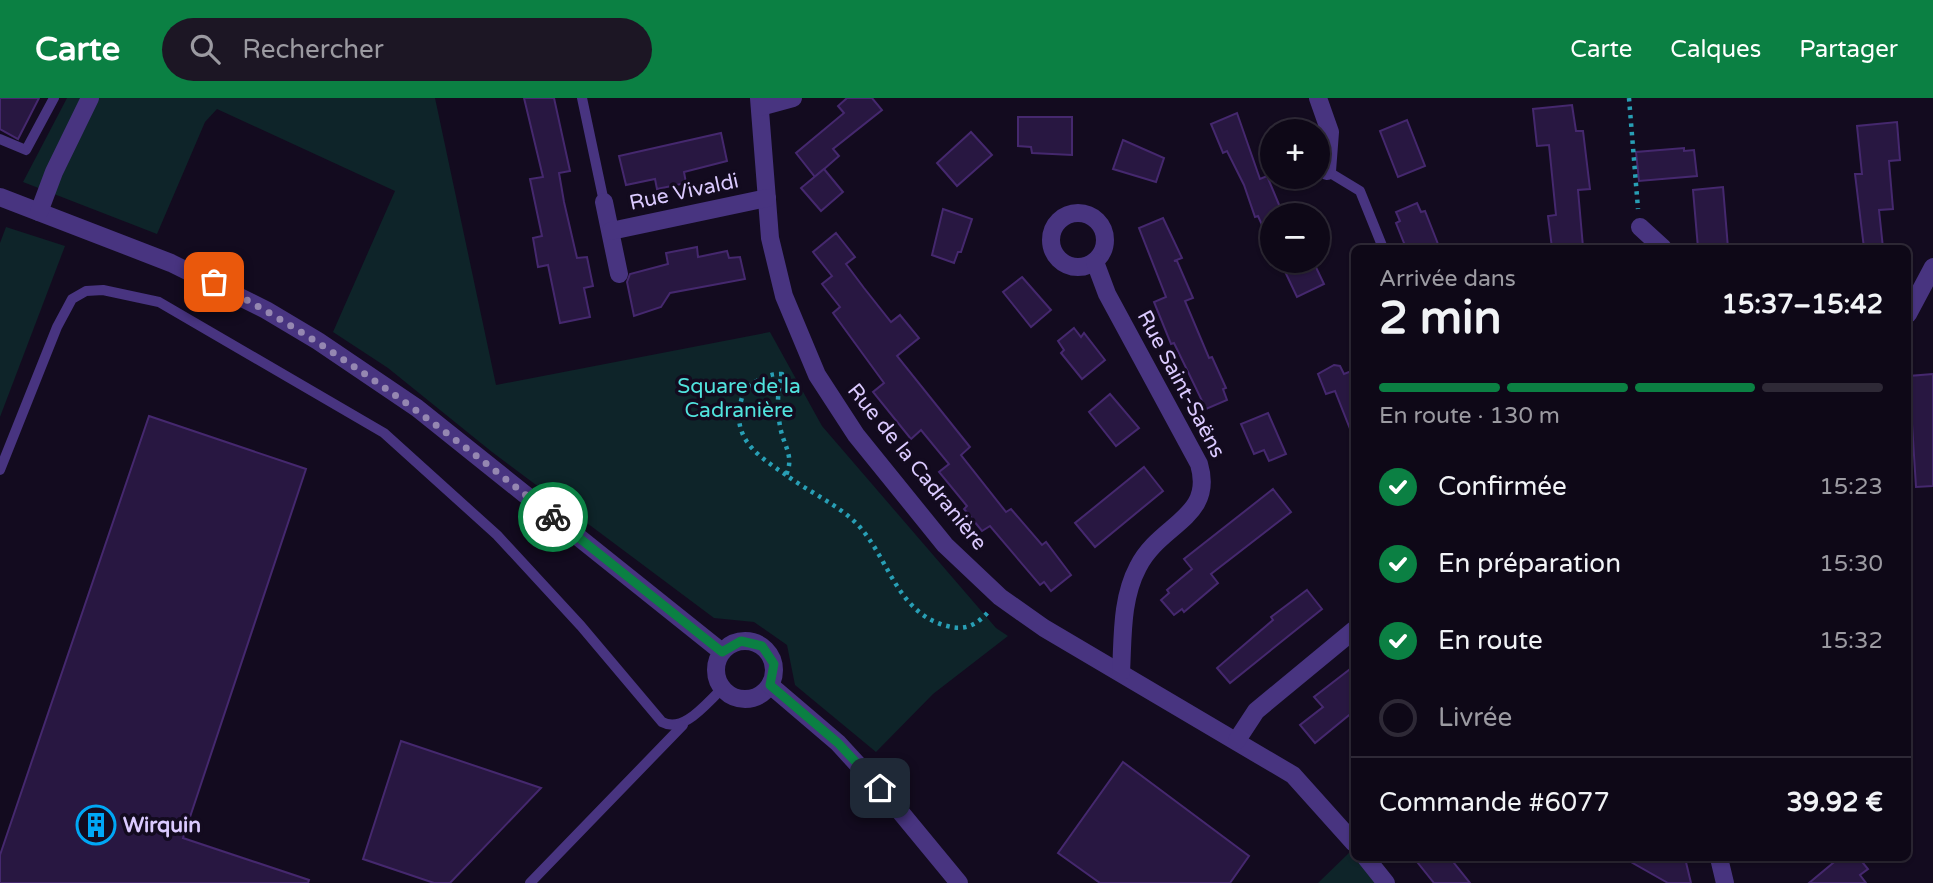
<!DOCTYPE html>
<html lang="fr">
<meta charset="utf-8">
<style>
body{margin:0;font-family:"Varela Round",sans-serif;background:#1c1624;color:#f1f3f6;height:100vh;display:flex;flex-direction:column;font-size:26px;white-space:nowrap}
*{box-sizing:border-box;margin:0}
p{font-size:23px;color:#9b9aa1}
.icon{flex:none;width:38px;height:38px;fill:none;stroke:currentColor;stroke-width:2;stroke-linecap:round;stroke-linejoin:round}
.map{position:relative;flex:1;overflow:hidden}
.details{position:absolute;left:1351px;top:147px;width:560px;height:616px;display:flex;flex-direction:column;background:#0e0817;border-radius:10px;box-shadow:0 2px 5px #0004,0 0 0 2px #2e2936}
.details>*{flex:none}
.tools{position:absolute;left:1260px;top:21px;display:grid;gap:14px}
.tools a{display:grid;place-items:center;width:70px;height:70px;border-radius:50%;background:#0e0817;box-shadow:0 2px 5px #0004,0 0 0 2px #2e2936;font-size:35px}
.pin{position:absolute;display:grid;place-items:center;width:60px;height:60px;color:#fff;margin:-30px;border-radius:14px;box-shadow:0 4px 10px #0006}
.courier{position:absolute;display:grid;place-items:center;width:70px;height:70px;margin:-35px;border:5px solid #0b8043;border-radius:50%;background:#fff;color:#222;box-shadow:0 2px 9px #0007}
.summary em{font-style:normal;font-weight:800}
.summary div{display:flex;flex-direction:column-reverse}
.summary{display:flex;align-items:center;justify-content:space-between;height:119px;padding:0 28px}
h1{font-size:46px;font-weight:800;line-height:52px}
.bar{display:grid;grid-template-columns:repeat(4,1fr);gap:10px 7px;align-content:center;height:84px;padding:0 28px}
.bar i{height:9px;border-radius:5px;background:#2e2936}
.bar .active{background:#0b8043}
.bar p{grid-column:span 4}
.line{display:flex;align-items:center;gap:18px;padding:0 28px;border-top:2px solid #2e2936}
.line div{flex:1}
ol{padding:0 28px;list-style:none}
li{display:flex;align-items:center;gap:21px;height:77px}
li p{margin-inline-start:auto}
li .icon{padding:7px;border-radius:50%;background:#0b8043;color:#fff;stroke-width:4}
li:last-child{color:#9b9aa1}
li i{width:38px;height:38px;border:4px solid #2e2936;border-radius:50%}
header{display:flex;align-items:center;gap:42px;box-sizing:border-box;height:98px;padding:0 35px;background:#0b8043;color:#fff}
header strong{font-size:33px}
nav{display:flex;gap:38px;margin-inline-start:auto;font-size:24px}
.search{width:490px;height:63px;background:#1c1624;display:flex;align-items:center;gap:18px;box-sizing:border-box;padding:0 24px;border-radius:38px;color:#9b9aa1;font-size:26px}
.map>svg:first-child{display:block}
</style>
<header>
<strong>Carte</strong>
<div class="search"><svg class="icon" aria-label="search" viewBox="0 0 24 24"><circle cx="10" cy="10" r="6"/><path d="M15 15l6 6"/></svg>Rechercher</div>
<nav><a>Carte</a><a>Calques</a><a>Partager</a></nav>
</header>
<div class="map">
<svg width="1933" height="785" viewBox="0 0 1933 785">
<rect width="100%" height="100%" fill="#130b1f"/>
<!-- green -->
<g fill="#0e2429">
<path d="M 67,0 L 435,0 L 496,287 L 770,234 L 822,328 L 996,530 L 1008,538 L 933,596 L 876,654 L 795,587 L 787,547 L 754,524 L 714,520 L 492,354 L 388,270 L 333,234 L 395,93 L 217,11 L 205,24 L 157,136 L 23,84 Z"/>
<path d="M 6,129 L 65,148 L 0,319 L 0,145 Z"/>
<path d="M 1350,754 L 1375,785 L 1318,785 Z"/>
</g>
<!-- building -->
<g fill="#281741" stroke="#45286e" stroke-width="2">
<path d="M 0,0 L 39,0 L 18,41 L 0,31 Z"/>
<path d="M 524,0 L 554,0 L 570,73 L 559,75 L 564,104 L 577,160 L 587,159 L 593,188 L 584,190 L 590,219 L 560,225 L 548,167 L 538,169 L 533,140 L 542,138 L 530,81 L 543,79 Z"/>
<path d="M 847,0 L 872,0 L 882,12 L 833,51 L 839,58 L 815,79 L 796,55 L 844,15 L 838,8 Z"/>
<path d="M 1572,7 L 1576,33 L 1583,33 L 1590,91 L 1578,92 L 1583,149 L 1552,150 L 1548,118 L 1556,117 L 1549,47 L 1537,48 L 1533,11 Z"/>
<path d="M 1237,15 L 1260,81 L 1267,78 L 1280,109 L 1277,111 L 1280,117 L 1272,117 L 1272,123 L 1262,127 L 1258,118 L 1255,119 L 1244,87 L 1227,53 L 1223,55 L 1211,26 Z"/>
<path d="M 1018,19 L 1072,19 L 1072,57 L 1032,55 L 1031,49 L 1018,48 Z"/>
<path d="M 1407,22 L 1425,68 L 1398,79 L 1380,33 Z"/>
<path d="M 1897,24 L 1900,62 L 1889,63 L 1893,111 L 1879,112 L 1883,150 L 1864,150 L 1855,76 L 1862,76 L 1857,28 Z"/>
<path d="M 971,34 L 992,57 L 957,88 L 937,65 Z"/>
<path d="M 721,35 L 727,63 L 684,74 L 686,85 L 657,91 L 655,81 L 626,87 L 619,58 Z"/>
<path d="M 1123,42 L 1164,60 L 1156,84 L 1113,71 Z"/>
<path d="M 1684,50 L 1684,53 L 1694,52 L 1697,78 L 1639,83 L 1636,54 Z"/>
<path d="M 824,71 L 843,94 L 821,113 L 801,90 Z"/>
<path d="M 1723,89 L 1728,150 L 1698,150 L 1693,92 Z"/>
<path d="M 1417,105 L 1421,114 L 1425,113 L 1438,146 L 1425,150 L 1406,150 L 1396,125 L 1400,123 L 1396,114 Z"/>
<path d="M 943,111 L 972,121 L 961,154 L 958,154 L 954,165 L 932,157 Z"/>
<path d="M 1163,120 L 1182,160 L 1174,163 L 1177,163 L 1193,200 L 1185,203 L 1209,260 L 1212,259 L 1226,290 L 1223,291 L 1227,302 L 1206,311 L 1174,245 L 1171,246 L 1154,204 L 1166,199 L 1139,130 Z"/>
<path d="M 836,135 L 855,159 L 846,166 L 864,190 L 891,224 L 900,217 L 919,240 L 897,258 L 970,349 L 961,357 L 1006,414 L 1011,411 L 1042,447 L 1046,444 L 1071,477 L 1051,493 L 1044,484 L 1040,487 L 990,428 L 982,433 L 964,411 L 967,408 L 939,374 L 949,366 L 921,332 L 911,341 L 873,294 L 884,285 L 833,215 L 840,209 L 822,186 L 832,178 L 813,154 Z"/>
<path d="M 697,149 L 698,159 L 727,153 L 729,160 L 740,159 L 745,181 L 670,195 L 661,209 L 634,218 L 627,184 L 630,176 L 668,166 L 666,155 Z"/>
<path d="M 1280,163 L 1313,163 L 1324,186 L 1297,199 Z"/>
<path d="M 1022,179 L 1051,212 L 1031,229 L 1003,194 Z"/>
<path d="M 1074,230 L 1081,239 L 1084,235 L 1105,262 L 1082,281 L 1061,255 L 1064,252 L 1058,243 Z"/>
<path d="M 1334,267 L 1340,268 L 1344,276 L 1354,272 L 1354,341 L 1335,293 L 1326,296 L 1318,276 Z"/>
<path d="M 1933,276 L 1933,388 L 1916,389 L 1909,278 Z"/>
<path d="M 1110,296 L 1139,330 L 1116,348 L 1089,314 Z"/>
<path d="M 1268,315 L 1286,356 L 1269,363 L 1264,352 L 1254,356 L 1241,326 Z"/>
<path d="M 149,318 L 306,371 L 183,740 L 309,782 L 308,785 L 0,785 L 0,757 Z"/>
<path d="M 1144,369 L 1163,393 L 1095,449 L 1075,425 Z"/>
<path d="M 1273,391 L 1291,414 L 1211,476 L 1218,485 L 1184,514 L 1182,511 L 1174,517 L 1161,502 L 1169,495 L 1167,492 L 1192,471 L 1184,461 Z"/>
<path d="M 1307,492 L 1322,511 L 1230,585 L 1217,570 L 1273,522 L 1271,519 Z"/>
<path d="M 1354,568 L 1354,613 L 1315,645 L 1300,627 L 1323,609 L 1314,599 Z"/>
<path d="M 401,643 L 541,690 L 450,785 L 434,785 L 363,761 Z"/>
<path d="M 1123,664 L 1249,758 L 1230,785 L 1100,785 L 1058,755 Z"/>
<path d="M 1414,760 L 1450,760 L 1470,785 L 1434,785 Z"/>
<path d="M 1624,760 L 1685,760 L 1691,785 L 1668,785 Z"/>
<path d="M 1839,760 L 1859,760 L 1868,771 L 1860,777 L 1866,785 L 1809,785 Z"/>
</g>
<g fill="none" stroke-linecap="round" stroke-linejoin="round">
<!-- path -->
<g stroke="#289fb5" stroke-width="4.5" stroke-dasharray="3.5 5" stroke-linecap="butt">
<path d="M 1629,0 L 1638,111"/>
<path d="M 786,377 C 752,354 727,336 745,291 C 755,283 768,275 782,276 C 777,293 777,311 780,328 C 783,347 795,358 786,377 C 809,394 837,406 857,426 C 889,459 896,515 947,528 C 965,533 977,527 989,513"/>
</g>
<!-- service -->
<g stroke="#483480" stroke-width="10">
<path d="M 582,0 L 604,104"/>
<path d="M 0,41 L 26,52 L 54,0"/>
<path d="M 1327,73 L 1360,93 L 1383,150"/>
<path d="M 0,372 L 57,229 L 72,201 L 86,193 L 103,192 L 159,204 L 384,335 L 497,437 L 581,528 L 662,624 C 684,636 707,604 723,590"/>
<path d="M 530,785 L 683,627"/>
</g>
<!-- minor -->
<g stroke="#483480" stroke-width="18">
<path d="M 759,0 L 770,140 L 784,198 L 817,277 L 856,337 L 945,447 L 1000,499 L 1044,530 L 1293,677 L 1354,745"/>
<path d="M 1318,0 L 1330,34 L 1327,73"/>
<path d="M 760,9 L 793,0"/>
<path d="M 0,99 L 171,165 L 266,212 L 318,243 L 417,310 L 722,554"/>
<path d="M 604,104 L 619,176"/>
<path d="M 39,114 L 54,74 L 90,0"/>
<circle cx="1078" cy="142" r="27"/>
<path d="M 1640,129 L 1663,150"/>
<path d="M 611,133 L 767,100"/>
<path d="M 1095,164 L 1107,196 L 1199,366 C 1215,420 1160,425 1138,469 C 1121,501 1123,539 1121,574"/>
<path d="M 1908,216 L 1933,169"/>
<circle cx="745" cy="572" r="29"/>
<path d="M 770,587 L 838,645 L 893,705 L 959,785"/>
<path d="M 1237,642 L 1256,613 L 1354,532"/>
<path d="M 1366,760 L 1386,785"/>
<path d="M 1719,760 L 1725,785"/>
</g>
</g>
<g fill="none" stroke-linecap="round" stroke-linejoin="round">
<!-- done -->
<path stroke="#9587b1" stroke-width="7" stroke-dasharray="0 12.6" d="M 214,184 C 340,251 442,329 553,419"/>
<!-- route -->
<path stroke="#0b8043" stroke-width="9" d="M 553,419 L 722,554 L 741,543 L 762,548 L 774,566 L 770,587 L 838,645 L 880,690"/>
</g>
<!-- icons -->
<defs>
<symbol id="building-ring" viewBox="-11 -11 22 22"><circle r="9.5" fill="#130b1f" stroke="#00a7f5" stroke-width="1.5"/><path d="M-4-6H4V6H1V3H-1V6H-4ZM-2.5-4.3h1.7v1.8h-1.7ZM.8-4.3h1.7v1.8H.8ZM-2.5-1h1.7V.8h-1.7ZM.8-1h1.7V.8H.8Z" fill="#00a7f5"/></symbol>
</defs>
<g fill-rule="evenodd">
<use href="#building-ring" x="74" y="705" width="44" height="44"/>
</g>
<g text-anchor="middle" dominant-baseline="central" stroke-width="7" stroke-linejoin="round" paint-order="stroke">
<!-- street labels -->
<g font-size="21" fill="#dbcaff" stroke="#130b1f">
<text transform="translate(684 94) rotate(-12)">Rue Vivaldi</text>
<text transform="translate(1181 286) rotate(62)">Rue Saint-Saëns</text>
<text transform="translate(917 369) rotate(51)">Rue de la Cadranière</text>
</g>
<!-- park labels -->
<g font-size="21" fill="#51e3de" stroke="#130b1f">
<text x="739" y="288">Square de la<tspan x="739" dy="24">Cadranière</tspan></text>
</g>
<!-- poi labels -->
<g font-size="21" font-weight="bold" fill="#dbcaff" stroke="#130b1f" text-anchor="start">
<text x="123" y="727">Wirquin</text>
</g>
</g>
</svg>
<div class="tools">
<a>+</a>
<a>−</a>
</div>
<div class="pin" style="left:214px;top:184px;background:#ea580c"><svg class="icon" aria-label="bag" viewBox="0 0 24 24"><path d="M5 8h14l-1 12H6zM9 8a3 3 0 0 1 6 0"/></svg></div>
<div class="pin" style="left:880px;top:690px;background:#1f2937"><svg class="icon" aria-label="home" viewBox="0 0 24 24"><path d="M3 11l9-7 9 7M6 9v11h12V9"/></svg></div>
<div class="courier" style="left:553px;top:419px"><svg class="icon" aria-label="bike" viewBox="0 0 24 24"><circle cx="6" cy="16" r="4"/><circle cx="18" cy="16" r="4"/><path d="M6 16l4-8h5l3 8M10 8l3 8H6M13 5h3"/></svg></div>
<section class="details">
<div class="summary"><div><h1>2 min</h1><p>Arrivée dans</p></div><em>15:37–15:42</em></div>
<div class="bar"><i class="active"></i><i class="active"></i><i class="active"></i><i></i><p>En route · 130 m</p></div>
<ol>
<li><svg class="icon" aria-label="check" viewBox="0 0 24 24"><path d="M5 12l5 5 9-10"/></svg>Confirmée<p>15:23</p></li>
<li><svg class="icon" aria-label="check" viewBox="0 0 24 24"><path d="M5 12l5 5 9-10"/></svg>En préparation<p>15:30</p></li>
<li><svg class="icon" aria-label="check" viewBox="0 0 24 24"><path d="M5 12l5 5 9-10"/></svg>En route<p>15:32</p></li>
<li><i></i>Livrée</li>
</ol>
<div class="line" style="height:91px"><div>Commande #6077</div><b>39.92 €</b></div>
</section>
</div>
